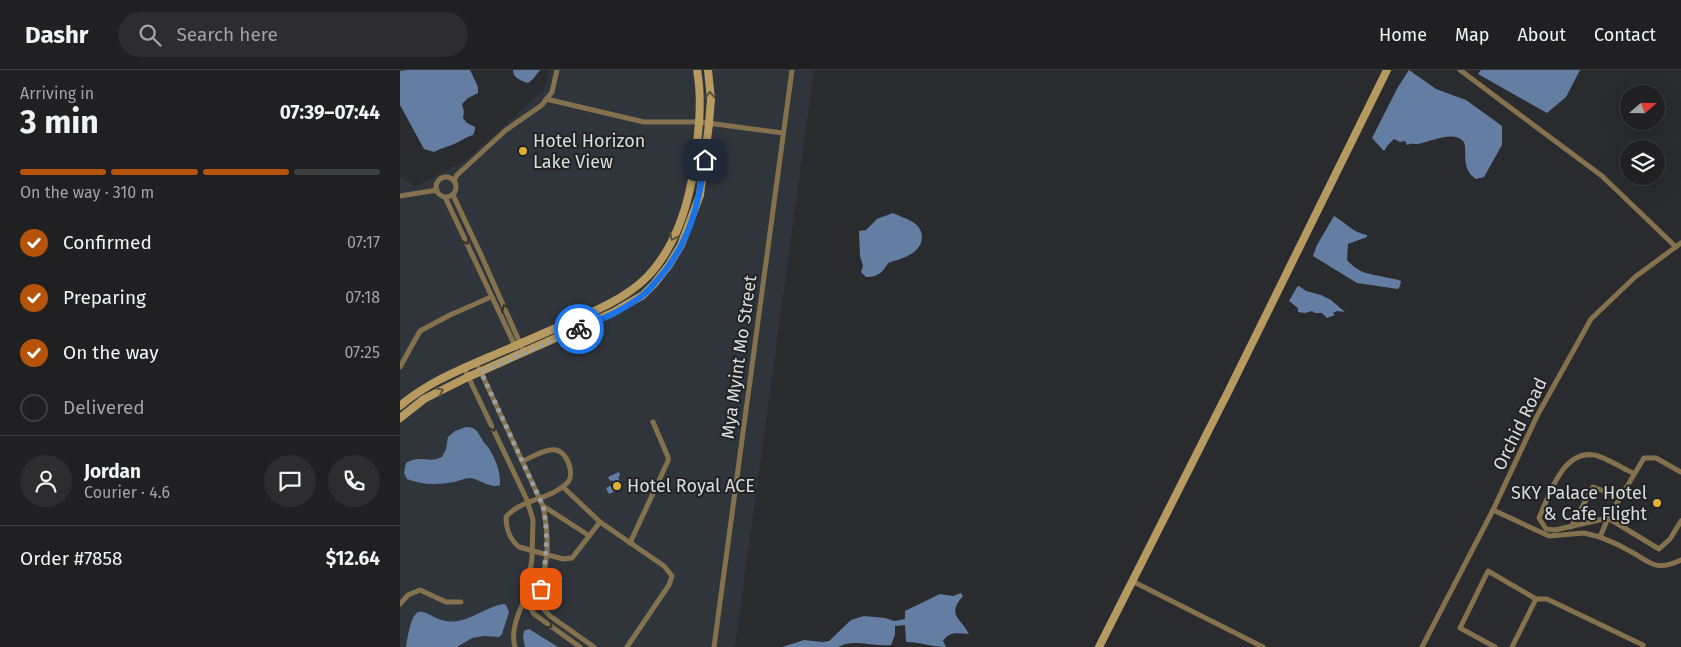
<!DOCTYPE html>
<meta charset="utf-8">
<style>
body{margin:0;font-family:"Fira Sans",sans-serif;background:#2d2d2f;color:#f1f3f6;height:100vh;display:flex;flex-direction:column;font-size:19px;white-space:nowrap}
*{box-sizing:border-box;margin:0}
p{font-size:16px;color:#a2a3a5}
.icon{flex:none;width:28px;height:28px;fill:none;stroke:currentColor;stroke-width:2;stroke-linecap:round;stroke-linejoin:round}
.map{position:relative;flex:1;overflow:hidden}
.drawer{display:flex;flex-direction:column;background:#202022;width:400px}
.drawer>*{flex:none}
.needle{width:32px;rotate:70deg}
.fabs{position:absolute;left:1220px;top:15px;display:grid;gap:10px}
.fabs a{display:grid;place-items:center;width:45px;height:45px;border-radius:50%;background:#202022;box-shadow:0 5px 20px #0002,0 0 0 1px #3d3e40;font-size:25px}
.pin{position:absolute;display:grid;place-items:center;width:42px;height:42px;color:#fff;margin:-21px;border-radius:10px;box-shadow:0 2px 8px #0006}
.courier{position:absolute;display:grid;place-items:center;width:50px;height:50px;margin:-25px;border:4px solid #1a73e8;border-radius:50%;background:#fff;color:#222;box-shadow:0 1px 6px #0007}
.overview em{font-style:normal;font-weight:700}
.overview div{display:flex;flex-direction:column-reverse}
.overview{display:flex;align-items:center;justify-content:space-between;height:85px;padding:0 20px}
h1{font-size:32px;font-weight:700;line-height:38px}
.bar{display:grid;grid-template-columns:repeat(4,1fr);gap:8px 5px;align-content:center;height:60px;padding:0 20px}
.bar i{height:6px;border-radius:4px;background:#3d3e40}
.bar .on{background:#b45309}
.bar p{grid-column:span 4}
.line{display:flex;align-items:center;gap:12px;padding:0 20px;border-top:1px solid #3d3e40}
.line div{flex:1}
.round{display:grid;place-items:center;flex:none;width:52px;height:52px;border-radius:26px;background:#2d2d2f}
ol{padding:0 20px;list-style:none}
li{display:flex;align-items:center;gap:15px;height:55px}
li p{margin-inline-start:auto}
li .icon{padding:5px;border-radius:50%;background:#b45309;color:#fff;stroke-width:4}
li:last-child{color:#a2a3a5}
li i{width:28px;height:28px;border:2px solid #3d3e40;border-radius:50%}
header{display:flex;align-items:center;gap:30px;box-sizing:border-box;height:70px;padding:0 25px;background:#202022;border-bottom:1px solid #3d3e40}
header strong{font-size:24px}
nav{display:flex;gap:28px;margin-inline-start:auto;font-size:18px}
.search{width:350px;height:45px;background:#2d2d2f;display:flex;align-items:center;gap:12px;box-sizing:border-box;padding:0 18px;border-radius:28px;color:#a2a3a5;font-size:19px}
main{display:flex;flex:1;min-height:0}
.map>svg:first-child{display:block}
</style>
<header>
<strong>Dashr</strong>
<div class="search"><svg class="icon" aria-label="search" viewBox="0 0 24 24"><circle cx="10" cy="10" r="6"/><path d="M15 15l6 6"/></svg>Search here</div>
<nav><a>Home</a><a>Map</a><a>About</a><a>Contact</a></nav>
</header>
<main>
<section class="drawer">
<div class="overview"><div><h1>3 min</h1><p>Arriving in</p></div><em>07:39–07:44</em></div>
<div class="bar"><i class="on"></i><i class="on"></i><i class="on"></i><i></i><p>On the way · 310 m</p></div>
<ol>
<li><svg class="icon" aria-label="check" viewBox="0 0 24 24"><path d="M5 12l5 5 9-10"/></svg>Confirmed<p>07:17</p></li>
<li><svg class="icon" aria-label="check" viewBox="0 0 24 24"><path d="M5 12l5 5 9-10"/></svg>Preparing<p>07:18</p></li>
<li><svg class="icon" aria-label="check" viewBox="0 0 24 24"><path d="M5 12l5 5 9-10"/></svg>On the way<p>07:25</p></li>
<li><i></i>Delivered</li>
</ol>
<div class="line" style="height:90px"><a class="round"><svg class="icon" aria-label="person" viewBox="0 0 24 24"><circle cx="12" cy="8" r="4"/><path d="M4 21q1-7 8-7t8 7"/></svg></a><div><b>Jordan</b><p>Courier · 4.6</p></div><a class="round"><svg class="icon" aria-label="chat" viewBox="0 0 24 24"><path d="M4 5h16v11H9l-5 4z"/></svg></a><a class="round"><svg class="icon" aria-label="phone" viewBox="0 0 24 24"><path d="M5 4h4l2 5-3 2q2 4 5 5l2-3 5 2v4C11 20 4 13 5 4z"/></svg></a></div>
<div class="line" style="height:65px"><div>Order #7858</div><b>$12.64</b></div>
</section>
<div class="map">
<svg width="1281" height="577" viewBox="0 0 1281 577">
<rect width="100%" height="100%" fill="#2a2b2e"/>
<!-- built -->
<path fill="#30353c" d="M 150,0 L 414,0 L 335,577 L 0,577 L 0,107 L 16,116 L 65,91 L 144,20 Z"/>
<!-- water -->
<g fill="#647ea3">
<path d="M 8,0 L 70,0 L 78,17 L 78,23 L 68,28 L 62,34 L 64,42 L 63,48 L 67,53 L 75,57 L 75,60 L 73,65 C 65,67 60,72 54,74 C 47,77 41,78 34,82 L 24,79 L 0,35 L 0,1 Z"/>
<path d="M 113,0 L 140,0 L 133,9 L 128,13 C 121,11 113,8 113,0 Z"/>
<path d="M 1009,0 L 1036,19 L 1066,30 L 1102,56 L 1102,75 L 1084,107 L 1076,109 C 1059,98 1069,79 1063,71 C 1054,60 1029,72 1018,74 C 1013,74 1011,73 1007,75 L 1005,71 L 1000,72 L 994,69 L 988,75 L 984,81 L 972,68 L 998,17 Z"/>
<path d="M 1081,0 L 1180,0 L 1166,27 L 1147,43 L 1078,4 Z"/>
<path d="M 493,143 C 499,146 509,149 514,153 C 525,160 524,175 514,182 C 506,188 497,190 488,193 C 483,202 477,208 466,207 L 461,202 L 463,196 L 460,186 L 459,161 L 466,160 L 477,149 Z"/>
<path d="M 934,146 C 945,152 953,163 967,165 L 967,167 L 948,174 L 947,190 C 960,204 967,203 984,207 C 990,209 995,208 1001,211 L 1000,216 L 998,219 L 957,213 L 913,186 L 917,175 Z"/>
<path d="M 899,216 L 906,221 L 921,225 L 931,230 L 945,242 L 937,241 L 933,243 L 935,245 L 927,248 L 922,243 L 915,243 L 912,241 L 905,243 L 898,242 L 898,238 L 889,231 L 897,217 Z"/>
<path d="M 66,357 C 77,357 78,363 83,371 C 84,373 86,375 88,377 C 95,387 101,403 100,415 C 91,419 79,409 70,408 C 64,408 59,411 54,412 C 38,415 22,415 7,409 L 4,403 L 6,393 C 22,384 28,394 42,387 L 46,379 L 48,367 L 55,361 Z"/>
<path d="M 219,402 L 220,406 L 218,407 L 223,417 L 209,424 L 206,418 L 214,414 L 212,410 L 210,411 L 208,407 Z"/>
<path d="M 561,523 L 563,526 C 546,545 561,548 569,564 C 559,563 549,561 543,571 L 546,577 C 532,577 520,572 506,572 L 505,555 L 495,556 L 495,565 L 491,575 C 474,577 453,568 438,577 L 382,577 L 404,570 L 422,572 L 429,571 L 451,550 L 464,546 L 485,548 L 494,551 L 505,549 L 505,541 L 540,524 L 553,526 Z"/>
<path d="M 103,534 L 106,535 L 109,542 L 102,564 L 99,567 L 84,566 L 72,568 L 57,577 L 6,577 C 16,513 26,557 58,551 C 74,548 87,537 103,534 Z"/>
<path d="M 129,559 L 158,577 L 125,577 L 123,567 L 124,561 Z"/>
</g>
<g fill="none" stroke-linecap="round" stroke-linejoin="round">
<!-- street -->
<g stroke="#84724e" stroke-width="5">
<path d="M 1060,0 L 1202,106 L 1276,177"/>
<path d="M 146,29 L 244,52 L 300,52 L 383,63"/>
<circle cx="46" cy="117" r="10"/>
<path d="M 54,111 L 57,105 L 106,60 L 142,35 L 152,22 L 157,0"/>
<path d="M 53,125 L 82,187 L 124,282"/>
<path d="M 0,126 L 37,120"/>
<path d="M 45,127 L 116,278"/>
<path d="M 0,297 L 20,261 L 50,245 L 91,227"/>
<path d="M 64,298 L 127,430 L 133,450 L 132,488 L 127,523 L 128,534 L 134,544 L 180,577"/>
<path d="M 79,298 L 143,436 C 146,451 148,467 147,483 C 145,501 139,519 142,537 L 150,546 L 194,577"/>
<path d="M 123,391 C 132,387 146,378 156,380 C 168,383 176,406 166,414 C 149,430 121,429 106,447 C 106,458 110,470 119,477 L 163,489 L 172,488 L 200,452"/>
<path d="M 163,417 L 200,452 L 264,496 L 272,506 L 269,515 L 227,577"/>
<path d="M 143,436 L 188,465"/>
<path d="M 1093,440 L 1149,466 L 1184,463 L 1200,467 L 1208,448"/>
<path d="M 1208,448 L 1155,460 L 1146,459 L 1139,448 C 1149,426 1162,380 1194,385 C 1203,386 1224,399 1233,403"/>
<path d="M 1281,451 L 1270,469 L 1259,479 L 1208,448 L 1244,388 L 1256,388 L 1281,402"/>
<path d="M 1171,457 L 1193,417 L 1220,427"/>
<path d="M 1200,467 C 1209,471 1218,474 1226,479 C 1250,491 1254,503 1281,490"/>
<path d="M 230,473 L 268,391 L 268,387 L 253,352"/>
<path d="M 732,511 L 863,577"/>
<path d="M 0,534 L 8,525 L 20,520 L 46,532 L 61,532"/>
<path d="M 115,577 C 110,560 119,542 126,526"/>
<path d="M 314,577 L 392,0"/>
<path d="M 1022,577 L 1093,440 L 1137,346 L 1191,249 L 1235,207 L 1281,173"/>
<path d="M 1095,577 L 1060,558 L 1088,501 L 1136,529 L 1147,529 L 1243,575"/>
<path d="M 1112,577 L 1136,529"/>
</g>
<!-- secondary -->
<g stroke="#b69a5f" stroke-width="8">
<path d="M 0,336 C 27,313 57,301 89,287 C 115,276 140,265 165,254 C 193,242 225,229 247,207 C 275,178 288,136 294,98 C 298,65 303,33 297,0"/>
<path d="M 0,348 L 24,329 L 68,307 L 212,243 L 243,225 L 254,214 L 269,195 L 281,175 L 300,125 L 309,54 L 311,29 L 308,0"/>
<path d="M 699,577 L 829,320 L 987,0"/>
</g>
</g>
<!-- one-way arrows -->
<defs><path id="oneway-chevron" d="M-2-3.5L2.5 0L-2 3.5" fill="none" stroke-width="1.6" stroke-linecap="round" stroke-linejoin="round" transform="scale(1.25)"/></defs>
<g stroke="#5c523c">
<use href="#oneway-chevron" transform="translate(310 25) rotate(-93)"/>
<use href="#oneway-chevron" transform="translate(273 167) rotate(117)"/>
<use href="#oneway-chevron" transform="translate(40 321) rotate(-26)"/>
</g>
<g stroke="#34322c">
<use href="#oneway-chevron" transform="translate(66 171) rotate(65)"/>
<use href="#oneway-chevron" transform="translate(105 238) rotate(-114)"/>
<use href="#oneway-chevron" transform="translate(93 358) rotate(64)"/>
<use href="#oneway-chevron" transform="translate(149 555) rotate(36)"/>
</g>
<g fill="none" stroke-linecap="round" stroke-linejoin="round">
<!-- done -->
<path stroke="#9d9ea0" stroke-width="5" stroke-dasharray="0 9" d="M 141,519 C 146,488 149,467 143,436 L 81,302 L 179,259"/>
<!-- route -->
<path stroke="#1a73e8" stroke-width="6" d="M 179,259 C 200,250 224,240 243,225 C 250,220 255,212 261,206 C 290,171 299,133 305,90"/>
</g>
<!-- markers -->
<g fill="#e2ae34" stroke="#202224" stroke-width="2">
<circle cx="123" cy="81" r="5"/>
<circle cx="217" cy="416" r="5"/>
<circle cx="1257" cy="433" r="5"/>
</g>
<g text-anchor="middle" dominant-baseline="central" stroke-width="4" stroke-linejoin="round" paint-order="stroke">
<!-- poi labels -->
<g font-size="18" fill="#dbdcde" stroke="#202224" text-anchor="start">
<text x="133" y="71">Hotel Horizon<tspan x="133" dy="21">Lake View</tspan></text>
<text x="227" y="416">Hotel Royal ACE</text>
<text x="1247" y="423" text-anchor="end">SKY Palace Hotel<tspan x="1247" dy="21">&amp; Cafe Flight</tspan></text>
</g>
<!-- street labels -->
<g font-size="18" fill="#dbdcde" stroke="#202224">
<text transform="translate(339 287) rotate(-82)">Mya Myint Mo Street</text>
<text transform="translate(1120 354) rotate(-64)">Orchid Road</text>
</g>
</g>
</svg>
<div class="fabs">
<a><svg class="needle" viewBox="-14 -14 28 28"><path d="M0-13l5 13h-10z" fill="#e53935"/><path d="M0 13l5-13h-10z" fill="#a2a3a5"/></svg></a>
<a><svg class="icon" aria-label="layers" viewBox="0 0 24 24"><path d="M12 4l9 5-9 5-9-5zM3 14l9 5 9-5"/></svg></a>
</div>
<div class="pin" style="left:141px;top:519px;background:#ea580c"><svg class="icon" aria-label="bag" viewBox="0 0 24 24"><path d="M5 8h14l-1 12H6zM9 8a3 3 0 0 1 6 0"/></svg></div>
<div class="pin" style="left:305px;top:90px;background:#1f2937"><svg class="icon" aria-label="home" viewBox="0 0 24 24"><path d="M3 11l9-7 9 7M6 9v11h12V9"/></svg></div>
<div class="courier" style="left:179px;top:259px"><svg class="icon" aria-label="bike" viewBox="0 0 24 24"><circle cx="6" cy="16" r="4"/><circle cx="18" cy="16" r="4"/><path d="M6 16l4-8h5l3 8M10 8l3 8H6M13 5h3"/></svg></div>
</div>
</main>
